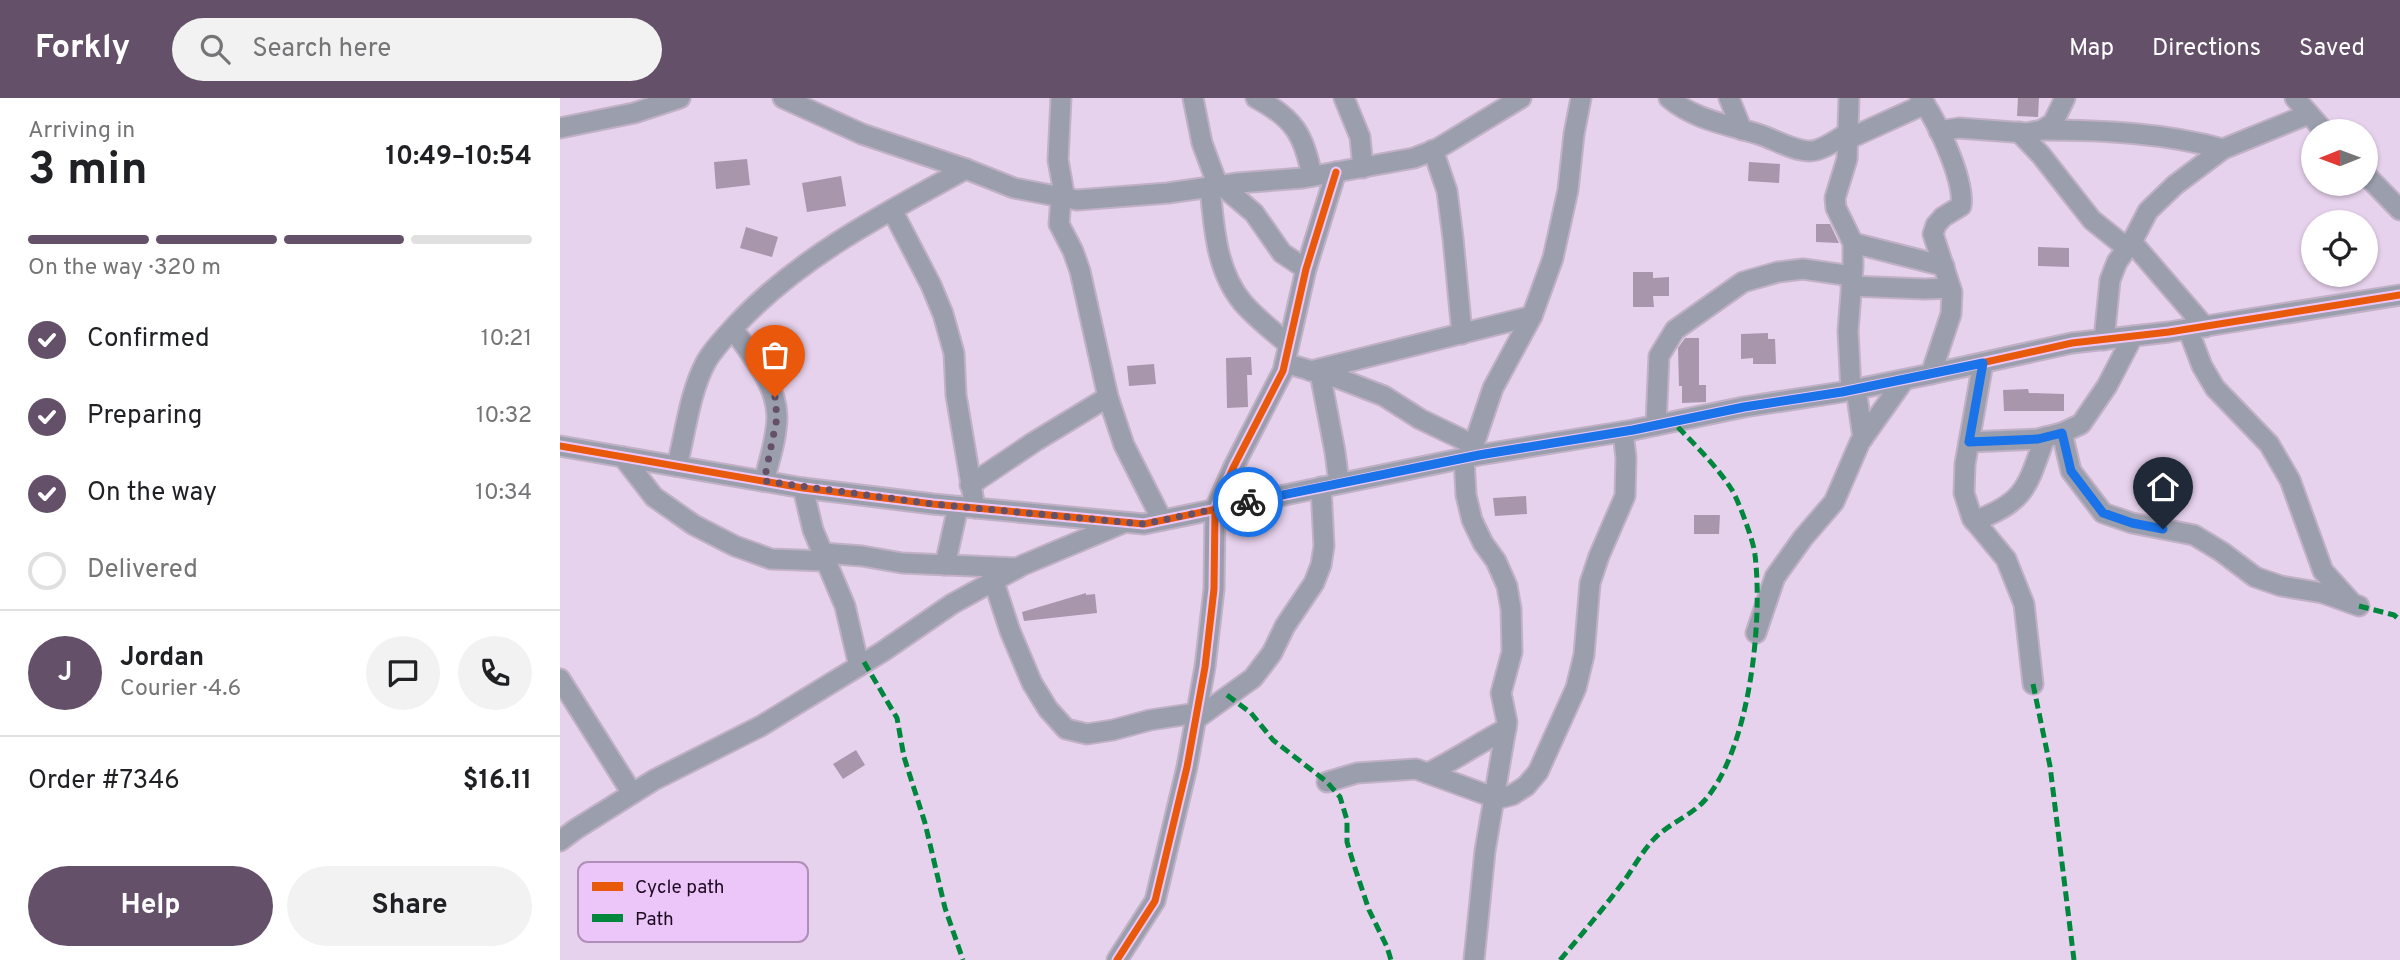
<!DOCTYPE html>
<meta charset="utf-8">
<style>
body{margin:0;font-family:Overpass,sans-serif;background:#f2f2f2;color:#202124;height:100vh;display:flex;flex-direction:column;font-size:26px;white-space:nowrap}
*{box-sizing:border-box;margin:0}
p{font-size:23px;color:#757577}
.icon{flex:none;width:38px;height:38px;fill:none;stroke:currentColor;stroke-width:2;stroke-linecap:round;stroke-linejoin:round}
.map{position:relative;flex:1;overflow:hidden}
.side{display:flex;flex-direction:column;background:#fff;width:560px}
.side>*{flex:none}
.needle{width:46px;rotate:269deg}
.tools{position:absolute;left:1741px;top:21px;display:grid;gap:14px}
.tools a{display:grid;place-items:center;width:77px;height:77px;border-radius:50%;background:#fff;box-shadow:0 2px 5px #0004;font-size:35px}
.pin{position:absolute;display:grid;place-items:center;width:60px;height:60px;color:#fff;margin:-72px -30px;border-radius:50% 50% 50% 0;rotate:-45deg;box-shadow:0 0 7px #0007}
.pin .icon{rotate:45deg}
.courier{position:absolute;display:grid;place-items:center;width:70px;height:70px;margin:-35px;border:5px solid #1a73e8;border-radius:50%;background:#fff;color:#222;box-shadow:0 2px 9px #0007}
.headline em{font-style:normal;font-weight:700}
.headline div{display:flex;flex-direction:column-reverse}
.headline{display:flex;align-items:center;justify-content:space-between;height:119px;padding:0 28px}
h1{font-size:46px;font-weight:700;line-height:52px}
.bar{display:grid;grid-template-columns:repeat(4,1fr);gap:10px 7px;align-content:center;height:84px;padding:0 28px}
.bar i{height:9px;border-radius:5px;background:#e0e0e0}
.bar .current{background:#645169}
.bar p{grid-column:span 4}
.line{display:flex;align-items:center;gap:18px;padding:0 28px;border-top:2px solid #e0e0e0}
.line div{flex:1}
.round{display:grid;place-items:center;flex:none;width:74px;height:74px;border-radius:37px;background:#f2f2f2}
ol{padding:0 28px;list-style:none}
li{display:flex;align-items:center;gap:21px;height:77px}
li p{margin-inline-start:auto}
li .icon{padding:7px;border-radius:50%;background:#645169;color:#fff;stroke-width:4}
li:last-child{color:#757577}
li i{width:38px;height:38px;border:4px solid #e0e0e0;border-radius:50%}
.action{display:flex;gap:14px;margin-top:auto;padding:14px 28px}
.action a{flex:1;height:80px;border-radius:42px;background:#645169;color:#fff;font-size:28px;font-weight:700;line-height:80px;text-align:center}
.action a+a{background:#f2f2f2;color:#202124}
header{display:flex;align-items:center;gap:42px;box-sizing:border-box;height:98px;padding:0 35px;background:#645169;color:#fff}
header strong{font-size:33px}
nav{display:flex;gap:38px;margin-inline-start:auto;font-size:24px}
.search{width:490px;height:63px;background:#f2f2f2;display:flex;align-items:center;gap:18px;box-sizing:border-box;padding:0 24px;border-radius:38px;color:#757577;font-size:26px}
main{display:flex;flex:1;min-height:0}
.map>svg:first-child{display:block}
</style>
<header>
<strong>Forkly</strong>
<div class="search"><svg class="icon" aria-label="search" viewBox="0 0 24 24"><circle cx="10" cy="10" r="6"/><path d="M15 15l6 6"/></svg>Search here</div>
<nav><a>Map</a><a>Directions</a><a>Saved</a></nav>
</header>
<main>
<section class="side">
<div class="headline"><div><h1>3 min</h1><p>Arriving in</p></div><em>10:49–10:54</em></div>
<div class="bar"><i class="current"></i><i class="current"></i><i class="current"></i><i></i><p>On the way · 320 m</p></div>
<ol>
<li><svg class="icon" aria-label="check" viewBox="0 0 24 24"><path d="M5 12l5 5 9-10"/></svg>Confirmed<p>10:21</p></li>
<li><svg class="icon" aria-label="check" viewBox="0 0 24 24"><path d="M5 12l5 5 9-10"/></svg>Preparing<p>10:32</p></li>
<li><svg class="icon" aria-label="check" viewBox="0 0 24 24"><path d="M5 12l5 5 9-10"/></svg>On the way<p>10:34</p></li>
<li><i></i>Delivered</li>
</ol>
<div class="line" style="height:126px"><b class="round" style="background:#645169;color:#fff">J</b><div><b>Jordan</b><p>Courier · 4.6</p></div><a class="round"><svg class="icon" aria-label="chat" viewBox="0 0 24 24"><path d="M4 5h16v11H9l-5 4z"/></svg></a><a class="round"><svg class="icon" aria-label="phone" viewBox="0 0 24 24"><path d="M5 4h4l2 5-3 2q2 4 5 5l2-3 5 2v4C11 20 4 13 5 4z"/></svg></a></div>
<div class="line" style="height:91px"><div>Order #7346</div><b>$16.11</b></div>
<div class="action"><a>Help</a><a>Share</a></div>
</section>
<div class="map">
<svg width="1840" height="862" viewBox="0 0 1840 862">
<rect width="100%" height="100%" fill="#e7d2ed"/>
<!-- building -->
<g fill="#a896ad">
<path d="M 1458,0 L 1479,0 L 1478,19 L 1457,18 Z"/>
<path d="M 187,61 L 190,87 L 156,91 L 154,64 Z"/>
<path d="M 1189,64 L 1220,66 L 1219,85 L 1188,83 Z"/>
<path d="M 281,78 L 286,108 L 247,114 L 242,85 Z"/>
<path d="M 1256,126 L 1270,126 L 1279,145 L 1256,144 Z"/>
<path d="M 186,129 L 218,139 L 212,159 L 180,150 Z"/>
<path d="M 1478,149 L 1509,150 L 1509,169 L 1478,168 Z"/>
<path d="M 1073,174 L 1093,174 L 1093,180 L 1109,179 L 1109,198 L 1093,198 L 1094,209 L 1073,209 Z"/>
<path d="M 1208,235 L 1208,241 L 1215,241 L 1216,266 L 1193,266 L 1193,260 L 1181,261 L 1181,236 Z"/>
<path d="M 1125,240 L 1139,240 L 1139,287 L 1146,287 L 1146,304 L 1122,305 L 1122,288 L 1119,288 L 1118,250 Z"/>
<path d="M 691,259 L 692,277 L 687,277 L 688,309 L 667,310 L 666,260 Z"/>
<path d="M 594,266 L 596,286 L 569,288 L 567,268 Z"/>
<path d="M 1468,291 L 1469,295 L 1504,296 L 1504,313 L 1444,313 L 1443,292 Z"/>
<path d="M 966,398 L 967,416 L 935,418 L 933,400 Z"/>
<path d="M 1134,417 L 1160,417 L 1159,436 L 1134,436 Z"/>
<path d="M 526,495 L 526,497 L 535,496 L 537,515 L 464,523 L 462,514 Z"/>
<path d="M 296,652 L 305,667 L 283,681 L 273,666 Z"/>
</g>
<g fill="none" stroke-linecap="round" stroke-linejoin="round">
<defs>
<g id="street">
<path d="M 223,0 L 302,36 L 406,71 L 454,90 L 517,102 L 608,95 L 678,85 L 743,80 L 854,60 L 877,51 L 961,0"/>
<path d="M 501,0 L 498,62 L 505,101"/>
<path d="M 633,0 L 642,45 L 658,88"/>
<path d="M 696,0 C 734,20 744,37 752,78"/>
<path d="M 784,0 L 800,39 L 803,70"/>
<path d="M 1109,0 C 1135,22 1166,26 1198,36 C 1214,41 1233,53 1250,53 C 1263,53 1277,41 1288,35"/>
<path d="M 1169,0 L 1182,32"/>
<path d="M 1289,0 L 1287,61 L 1275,100 L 1276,110 L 1293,145 L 1293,169 L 1288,233 L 1291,292"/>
<path d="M 1360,0 C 1376,20 1405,82 1401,108 L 1383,119 L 1376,127 L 1373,136 L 1392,194 L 1391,216 L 1371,276"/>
<path d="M 1735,0 L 1764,33"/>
<path d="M 0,30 L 74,15 L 120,0"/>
<path d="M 1482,32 C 1543,32 1604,35 1663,51"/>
<path d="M 1379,33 L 1399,30 L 1467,35 L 1482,32 L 1493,25 L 1505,0"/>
<path d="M 1459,34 L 1481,57 L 1532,122 L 1567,150"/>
<path d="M 1288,41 L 1365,6"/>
<path d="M 873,52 L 887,93 L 893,140 L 902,236"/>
<path d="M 1806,77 L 1840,112"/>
<path d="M 661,87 L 694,115 L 722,155 L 746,171"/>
<path d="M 650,89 C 654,129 656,173 683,205 C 696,220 713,233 728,246"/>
<path d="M 501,100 L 499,126 L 513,153 L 520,173 L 548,299 L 564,347 L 602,422"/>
<path d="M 332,112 L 371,187 L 383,216 L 394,255 L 396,297 L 415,410"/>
<path d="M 1571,143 L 1645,229"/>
<path d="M 1293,145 L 1384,168"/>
<path d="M 1291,188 L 1365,191 L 1390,190"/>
<path d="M 173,231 C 191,257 216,285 217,318 C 217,340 209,363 204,383"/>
<path d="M 1628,231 L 1642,268 L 1655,290 L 1709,346 L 1730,382 L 1763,473 L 1792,505"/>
<path d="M 1544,242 L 1550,182 L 1557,164 L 1574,140 L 1588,113 L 1615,87 L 1663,51 L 1749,16"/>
<path d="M 725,265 L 780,281 L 824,298 L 860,321 L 914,347"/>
<path d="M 1423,265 L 1405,366 L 1404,395 L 1412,420 L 1446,461 L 1464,506 L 1473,586"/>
<path d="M 751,273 L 972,218"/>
<path d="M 760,275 L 775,354 L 779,385"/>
<path d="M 1296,291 L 1303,340"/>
<path d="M 1096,327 L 1099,258 L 1115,232 L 1183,184 L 1218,174 L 1243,171 L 1292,178"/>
<path d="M 1502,335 L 1511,373 L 1543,415 L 1572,425 L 1634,437 L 1662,454 L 1695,479 L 1721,488 L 1763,495 L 1799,508"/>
<path d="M 1409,344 L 1478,341 L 1502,335 L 1521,326 L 1547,288 L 1573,238"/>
<path d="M 0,348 L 243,390 L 373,406 L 584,426 L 919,357 L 1073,332 L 1184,309 L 1282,294 L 1371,276 L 1512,245 L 1609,234 L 1840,197"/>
<path d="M 910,358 L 933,290 L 972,218 L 993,160 L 1008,92 L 1014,36 L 1021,0"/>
<path d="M 63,359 L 94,399 L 134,427 L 175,448 L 211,461 L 266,463"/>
<path d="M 904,360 L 906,397 L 912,422 L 923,445 L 936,463 L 947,488 L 951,511 L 952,554 L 941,595 L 947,624 L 925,753 L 914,862"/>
<path d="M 117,368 C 125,336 130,293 146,264 C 153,251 166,238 176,227 C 239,159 325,115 406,71"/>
<path d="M 410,387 L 474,344 L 548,299"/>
<path d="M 243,390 L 253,432 L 285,508 L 299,568"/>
<path d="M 1414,423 C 1466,404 1467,389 1485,339"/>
<path d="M 263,455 L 302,458 L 342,465 L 457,470"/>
<path d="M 385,467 L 398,409"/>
<path d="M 434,484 L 450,533 L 472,585 L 488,611 L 506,631 L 527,636 L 553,632 L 590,622 L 637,615"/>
<path d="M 1196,535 L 1215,479 L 1243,440 L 1274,404 L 1300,344 L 1344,282"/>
<path d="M 0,581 L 72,695"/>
<path d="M 636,621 L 693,580 L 712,555 L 725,528 L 754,485 L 761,467 L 764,448 L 761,389"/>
<path d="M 868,675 C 895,662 919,645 946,631"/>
<path d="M 767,684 L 797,675 L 856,671 L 933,699"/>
<path d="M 933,702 L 952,697 L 966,688 L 978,674 L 1016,590 L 1024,557 L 1030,485 L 1039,458 L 1065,398 L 1066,360 L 1063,334"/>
<path d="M 0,743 L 16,731 L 94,682 L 201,628 L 322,554 L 392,506 L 463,467 L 561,426"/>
<path d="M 557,862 L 595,803 L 627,669 L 645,569 L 654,491 L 655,411 L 674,368 L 723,273 L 746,171 L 776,74"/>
</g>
</defs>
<!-- street casing -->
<use href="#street" stroke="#c1b1c6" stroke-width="23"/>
<!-- street -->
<use href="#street" stroke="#9b9fad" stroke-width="19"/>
<!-- quiet -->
<g stroke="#00873e" stroke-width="5" stroke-dasharray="10 5" stroke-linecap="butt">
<path d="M 1799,508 L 1834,517 L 1840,522"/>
<path d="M 304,564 L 337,620 L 344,659 L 365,725 L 385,810 L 403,862"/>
<path d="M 1473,586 L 1490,668 L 1514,862"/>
<path d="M 667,597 L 691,615 L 713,642 L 767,684 L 780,699 L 787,722 L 787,744 L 793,764 L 809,812 L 827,849 L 831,862"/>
<path d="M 1000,862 C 1022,836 1044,810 1064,783 C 1074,769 1083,752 1095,740 C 1110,725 1132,717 1145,702 C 1190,650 1203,523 1195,457 C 1194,444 1179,404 1172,392 C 1156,367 1133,345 1113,324"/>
</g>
<defs>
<g id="cycleway">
<path d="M 0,348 L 243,390 L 373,406 L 584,426 L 919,357 L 1073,332 L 1184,309 L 1282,294 L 1371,276 L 1512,245 L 1609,234 L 1840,197"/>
<path d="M 557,862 L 595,803 L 627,669 L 645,569 L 654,491 L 655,411 L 674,368 L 723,273 L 746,171 L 776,74"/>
</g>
</defs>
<!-- cycleway casing -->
<use href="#cycleway" stroke="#edc6f9" stroke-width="11"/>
<!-- cycleway -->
<use href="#cycleway" stroke="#e8590c" stroke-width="7"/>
</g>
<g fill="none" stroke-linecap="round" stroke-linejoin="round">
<!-- done -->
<path stroke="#645169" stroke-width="7" stroke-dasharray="0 12.6" d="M 215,299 L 217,320 L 204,383 L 373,406 L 584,426 L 688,404"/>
<!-- route -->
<path stroke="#1a73e8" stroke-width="9" d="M 688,404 L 919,357 L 1073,332 L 1184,309 L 1282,294 L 1423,265 L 1409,344 L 1478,341 L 1502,335 L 1511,373 L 1543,415 L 1572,425 L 1603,431"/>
</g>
<!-- legend -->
<rect x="18" y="764" width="230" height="80" rx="10" fill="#edc6f9" stroke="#af8eb8" stroke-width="2"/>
<rect x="32" y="784" width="31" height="9" fill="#e8590c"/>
<rect x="32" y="816" width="31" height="8" fill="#00873e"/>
<g font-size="19" fill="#1d0b22">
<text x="75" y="795">Cycle path</text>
<text x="75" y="827">Path</text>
</g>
</svg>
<div class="tools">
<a><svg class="needle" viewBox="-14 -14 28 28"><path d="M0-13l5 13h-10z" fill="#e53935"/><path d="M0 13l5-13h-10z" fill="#757577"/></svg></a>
<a><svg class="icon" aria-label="locate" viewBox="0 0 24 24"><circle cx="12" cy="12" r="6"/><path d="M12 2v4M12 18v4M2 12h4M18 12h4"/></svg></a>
</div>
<div class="pin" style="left:215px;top:299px;background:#ea580c"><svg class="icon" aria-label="bag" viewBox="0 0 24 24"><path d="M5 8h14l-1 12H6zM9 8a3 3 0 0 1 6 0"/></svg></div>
<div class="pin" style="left:1603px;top:431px;background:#1f2937"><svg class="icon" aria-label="home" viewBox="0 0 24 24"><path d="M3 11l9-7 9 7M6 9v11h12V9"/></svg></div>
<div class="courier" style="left:688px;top:404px"><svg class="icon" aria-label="bike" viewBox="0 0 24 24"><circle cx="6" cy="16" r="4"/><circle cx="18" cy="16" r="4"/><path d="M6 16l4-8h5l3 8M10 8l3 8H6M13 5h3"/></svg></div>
</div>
</main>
